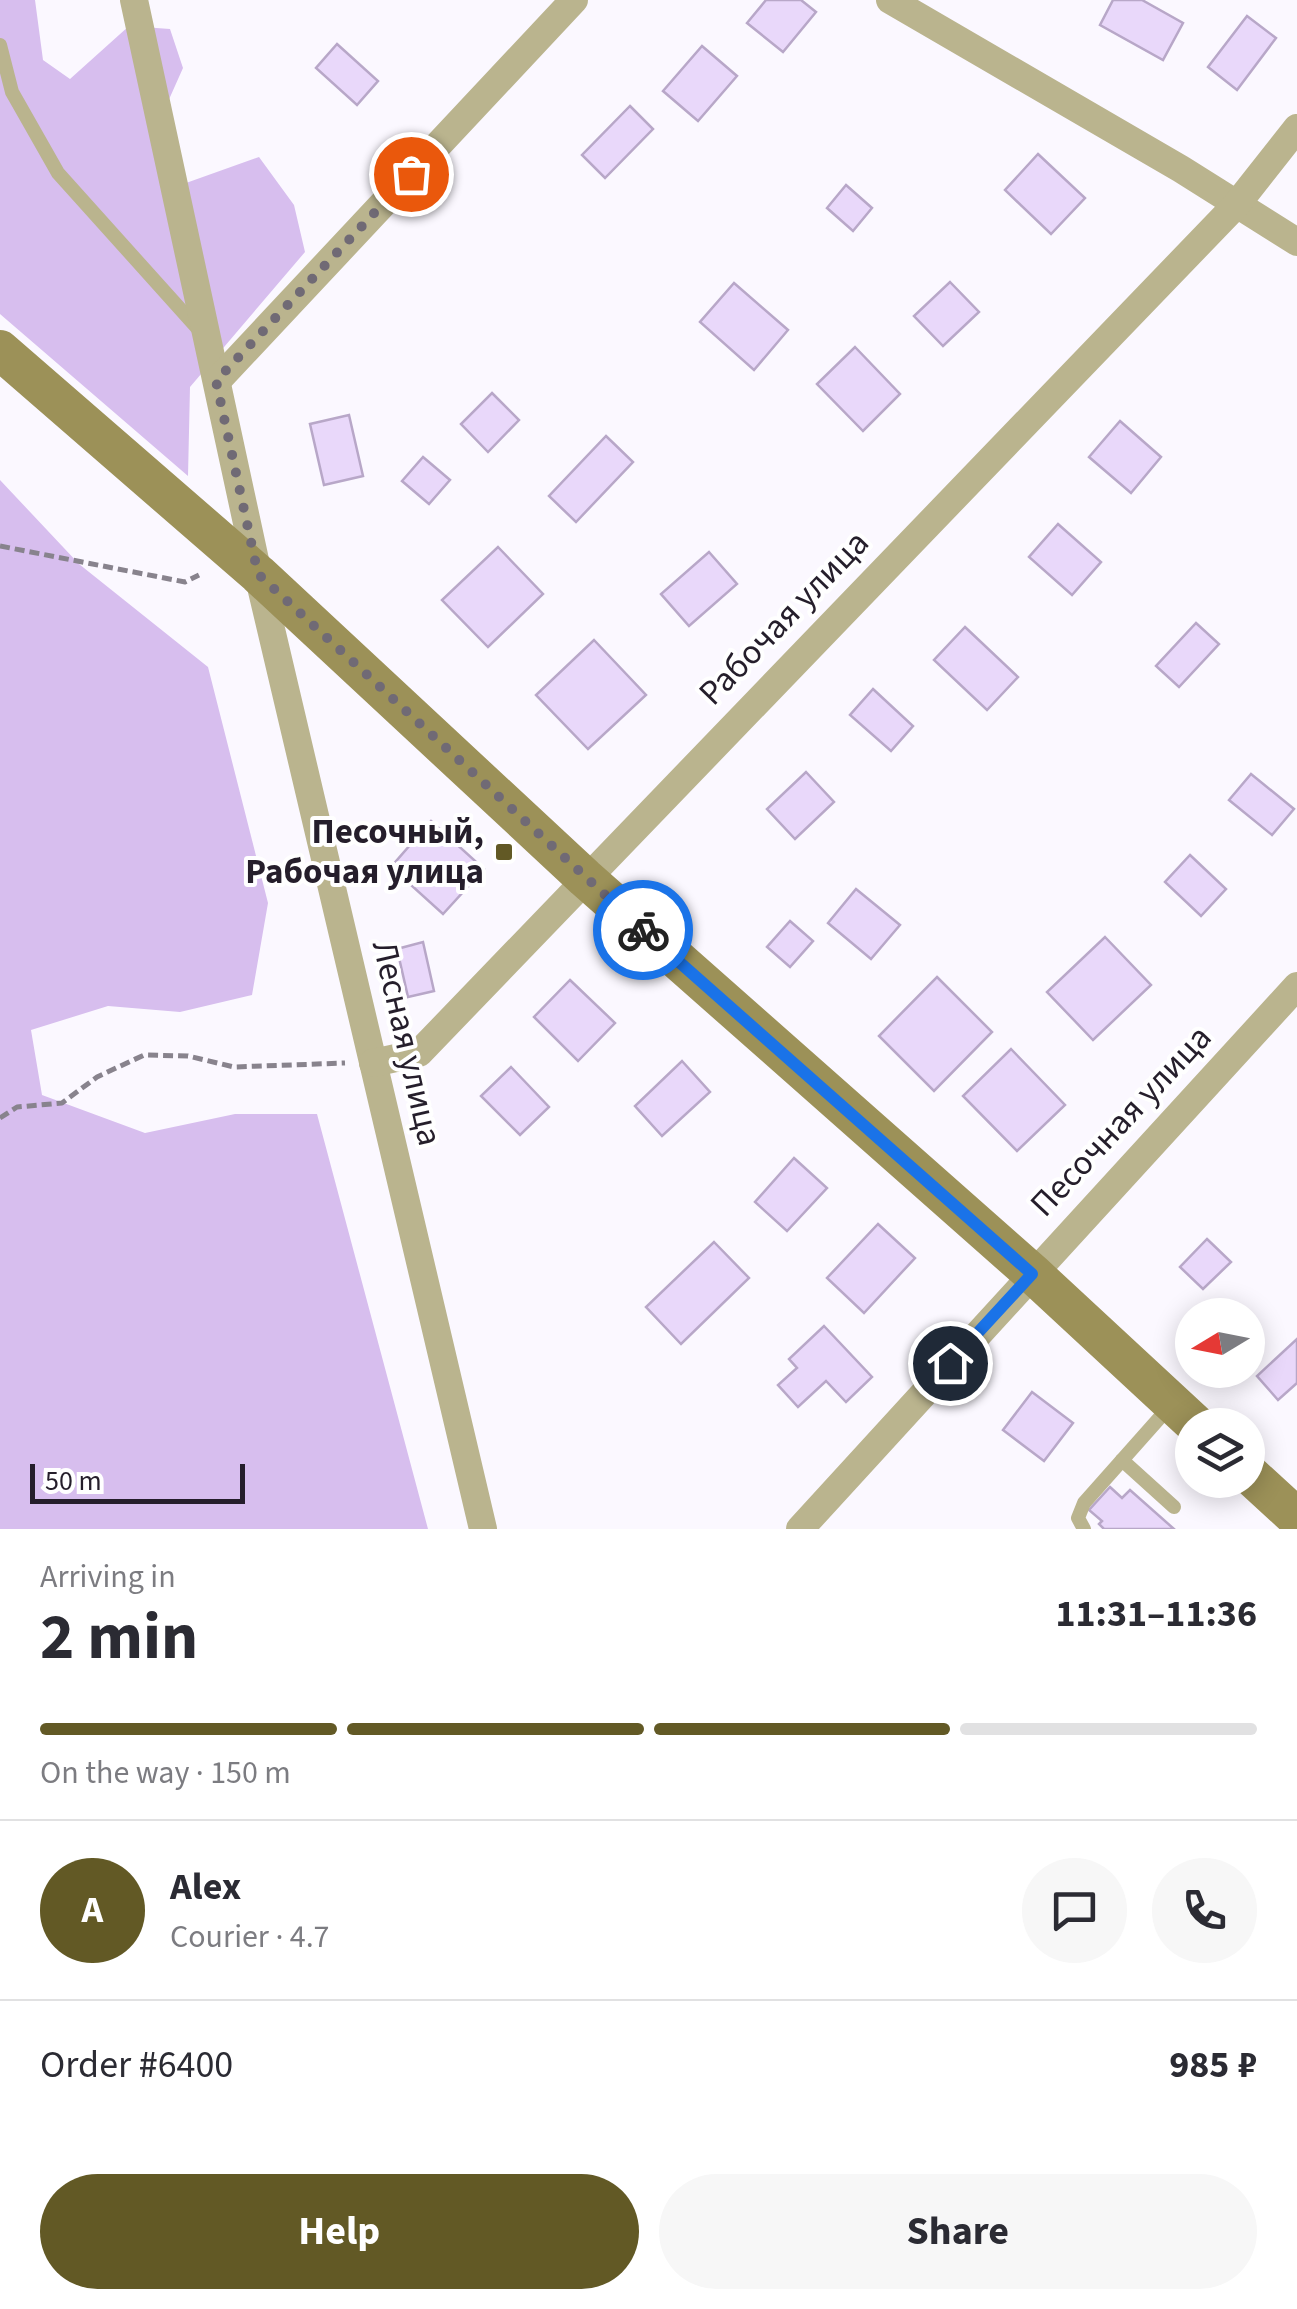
<!DOCTYPE html>
<meta charset="utf-8">
<style>
body{margin:0;font-family:"Source Sans 3",sans-serif;background:#f7f7f7;color:#2b2b33;height:100vh;display:flex;flex-direction:column;font-size:38px;white-space:nowrap}
*{box-sizing:border-box;margin:0}
p{font-size:32px;color:#7c7c81}
.icon{flex:none;width:55px;height:55px;fill:none;stroke:currentColor;stroke-width:2;stroke-linecap:round;stroke-linejoin:round}
.map{position:relative;height:1529px;overflow:hidden}
.side{display:flex;flex-direction:column;background:#fff;flex:1}
.side>*{flex:none}
.needle{width:65px;rotate:260deg}
.controls{position:absolute;left:1175px;top:1298px;display:grid;gap:20px}
.controls a{display:grid;place-items:center;width:90px;height:90px;border-radius:50%;background:#fff;box-shadow:0 5px 25px #0003;font-size:50px}
.scale{position:absolute;left:30px;bottom:25px;width:215px;box-sizing:border-box;padding-left:10px;border:5px solid #251e2b;border-top:0;font-size:28px;line-height:35px;white-space:nowrap;color:#251e2b;-webkit-text-stroke:8px #fff;paint-order:stroke}
.pin{position:absolute;display:grid;place-items:center;width:85px;height:85px;color:#fff;margin:-42px;border:5px solid #fff;border-radius:50%;box-shadow:0 2px 10px #0007}
.courier{position:absolute;display:grid;place-items:center;width:100px;height:100px;margin:-50px;border:8px solid #1a73e8;border-radius:50%;background:#fff;color:#222;box-shadow:0 2px 12px #0007}
.summary em{font-style:normal;font-weight:700}
.summary div{display:flex;flex-direction:column-reverse}
.summary{display:flex;align-items:center;justify-content:space-between;height:170px;padding:0 40px}
h1{font-size:65px;font-weight:700;line-height:75px}
.bar{display:grid;grid-template-columns:repeat(4,1fr);gap:15px 10px;align-content:center;height:120px;padding:0 40px}
.bar i{height:12px;border-radius:8px;background:#e1e1e2}
.bar .active{background:#625925}
.bar p{grid-column:span 4}
.line{display:flex;align-items:center;gap:25px;padding:0 40px;border-top:2px solid #e1e1e2}
.line div{flex:1}
.round{display:grid;place-items:center;flex:none;width:105px;height:105px;border-radius:52px;background:#f7f7f7}
.button{display:flex;gap:20px;margin-top:auto;padding:20px 40px}
.button a{flex:1;height:115px;border-radius:60px;background:#625925;color:#fff;font-size:40px;font-weight:700;line-height:115px;text-align:center}
.button a+a{background:#f7f7f7;color:#2b2b33}
.map>svg:first-child{display:block}
</style>
<div class="map">
<svg width="1297" height="1529" viewBox="0 0 1297 1529">
<rect width="100%" height="100%" fill="#fbf8ff"/>
<!-- green -->
<g fill="#d7beee">
<path d="M 0,0 L 35,0 L 43,60 L 70,79 L 129,26 L 170,29 L 183,68 L 154,133 L 186,183 L 259,157 L 294,205 L 305,252 L 190,387 L 188,476 L 0,314 Z"/>
<path d="M 0,480 L 79,564 L 208,667 L 268,903 L 252,995 L 180,1012 L 108,1006 L 31,1030 L 42,1095 L 145,1133 L 235,1114 L 317,1114 L 428,1529 L 0,1529 Z"/>
</g>
<!-- building -->
<g fill="#e9d8fa" stroke="#b8a7c8" stroke-width="2.5">
<path d="M 766,0 L 801,0 L 816,12 L 783,52 L 747,23 Z"/>
<path d="M 1113,0 L 1142,0 L 1183,23 L 1163,60 L 1100,25 Z"/>
<path d="M 1247,16 L 1276,38 L 1237,90 L 1208,67 Z"/>
<path d="M 337,44 L 378,81 L 357,105 L 316,68 Z"/>
<path d="M 702,46 L 737,76 L 698,121 L 663,91 Z"/>
<path d="M 630,106 L 653,129 L 605,178 L 582,155 Z"/>
<path d="M 1038,154 L 1085,198 L 1051,234 L 1005,190 Z"/>
<path d="M 846,185 L 872,208 L 853,231 L 827,208 Z"/>
<path d="M 950,282 L 979,312 L 943,346 L 914,316 Z"/>
<path d="M 734,283 L 788,330 L 754,370 L 700,322 Z"/>
<path d="M 855,347 L 900,394 L 863,431 L 817,384 Z"/>
<path d="M 492,393 L 519,420 L 488,452 L 461,424 Z"/>
<path d="M 349,415 L 363,476 L 324,485 L 310,424 Z"/>
<path d="M 1120,421 L 1161,457 L 1131,493 L 1089,457 Z"/>
<path d="M 606,436 L 633,462 L 576,522 L 549,496 Z"/>
<path d="M 423,457 L 450,480 L 429,504 L 402,481 Z"/>
<path d="M 1058,524 L 1101,562 L 1072,595 L 1029,557 Z"/>
<path d="M 498,547 L 543,594 L 488,647 L 442,600 Z"/>
<path d="M 709,552 L 737,584 L 689,626 L 661,594 Z"/>
<path d="M 1196,623 L 1219,644 L 1179,687 L 1156,666 Z"/>
<path d="M 965,627 L 1018,677 L 987,710 L 934,660 Z"/>
<path d="M 594,640 L 646,695 L 588,749 L 536,695 Z"/>
<path d="M 873,689 L 913,726 L 891,751 L 850,715 Z"/>
<path d="M 806,772 L 834,802 L 795,839 L 767,809 Z"/>
<path d="M 1251,774 L 1294,809 L 1272,835 L 1229,800 Z"/>
<path d="M 431,821 L 484,869 L 443,914 L 391,867 Z"/>
<path d="M 1190,855 L 1226,889 L 1201,916 L 1165,882 Z"/>
<path d="M 856,889 L 900,925 L 871,959 L 828,923 Z"/>
<path d="M 790,921 L 813,941 L 790,967 L 767,947 Z"/>
<path d="M 1105,937 L 1151,985 L 1093,1040 L 1047,992 Z"/>
<path d="M 423,942 L 434,991 L 408,997 L 397,949 Z"/>
<path d="M 937,977 L 992,1032 L 934,1091 L 879,1036 Z"/>
<path d="M 570,980 L 615,1023 L 578,1061 L 534,1017 Z"/>
<path d="M 1011,1049 L 1065,1105 L 1017,1151 L 963,1096 Z"/>
<path d="M 682,1061 L 710,1092 L 662,1136 L 635,1106 Z"/>
<path d="M 511,1067 L 549,1107 L 520,1135 L 481,1096 Z"/>
<path d="M 794,1158 L 827,1188 L 787,1231 L 755,1202 Z"/>
<path d="M 878,1224 L 915,1258 L 864,1313 L 827,1278 Z"/>
<path d="M 1207,1239 L 1231,1262 L 1203,1289 L 1180,1267 Z"/>
<path d="M 714,1242 L 749,1278 L 681,1344 L 646,1307 Z"/>
<path d="M 824,1326 L 872,1377 L 846,1402 L 826,1381 L 798,1407 L 778,1385 L 797,1368 L 789,1359 Z"/>
<path d="M 1297,1339 L 1297,1383 L 1278,1400 L 1257,1376 Z"/>
<path d="M 1032,1392 L 1073,1423 L 1044,1461 L 1003,1430 Z"/>
<path d="M 1110,1487 L 1122,1498 L 1130,1490 L 1174,1529 L 1104,1529 L 1099,1524 L 1102,1521 L 1089,1510 Z"/>
</g>
<g fill="none" stroke-linecap="round" stroke-linejoin="round">
<!-- path -->
<g stroke="#88838d" stroke-width="5" stroke-dasharray="10 5" stroke-linecap="butt">
<path d="M 0,546 L 185,582 L 199,575"/>
<path d="M 0,1118 L 17,1107 L 62,1103 L 97,1077 L 144,1055 L 188,1056 L 234,1067 L 345,1063"/>
</g>
<!-- lane -->
<g stroke="#bab48e" stroke-width="14">
<path d="M 0,45 L 12,92 L 58,173 L 200,331"/>
<path d="M 1122,1460 L 1174,1507"/>
<path d="M 1084,1529 L 1078,1518 L 1084,1503 L 1171,1405"/>
</g>
<!-- street -->
<g stroke="#bab48e" stroke-width="28">
<path d="M 134,0 L 258,574 L 483,1529"/>
<path d="M 890,0 L 1181,169 L 1297,242"/>
<path d="M 217,381 L 574,0"/>
<path d="M 373,1063 L 419,1053 L 1237,204 L 1297,128"/>
<path d="M 800,1529 L 1297,986"/>
</g>
<!-- secondary -->
<g stroke="#9c9158" stroke-width="40">
<path d="M 0,350 L 258,574 L 585,878 L 1032,1273 L 1196,1425"/>
<path d="M 1248,1473 L 1297,1518"/>
</g>
</g>
<g fill="none" stroke-linecap="round" stroke-linejoin="round">
<!-- done -->
<path stroke="#706a75" stroke-width="10" stroke-dasharray="0 18" d="M 411,174 L 216,381 L 258,574 L 643,930"/>
<!-- route -->
<path stroke="#1a73e8" stroke-width="12" d="M 643,930 L 1032,1274 L 950,1363"/>
</g>
<!-- markers -->
<rect fill="#625925" stroke="#fff" stroke-width="4" x="494" y="842" width="20" height="20" rx="5"/>
<g text-anchor="middle" dominant-baseline="central" stroke-width="8" stroke-linejoin="round" paint-order="stroke">
<!-- street labels -->
<g font-size="35" fill="#251e2b" stroke="#fff">
<text transform="translate(784 618) rotate(-46)">Рабочая улица</text>
<text transform="translate(407 1043) rotate(77)">Лесная улица</text>
<text transform="translate(1121 1121) rotate(-47)">Песочная улица</text>
</g>
<!-- poi labels -->
<g font-size="35" font-weight="bold" fill="#251e2b" stroke="#fff" text-anchor="end">
<text x="484" y="832">Песочный,<tspan x="484" dy="40">Рабочая улица</tspan></text>
</g>
</g>
</svg>
<div class="controls">
<a><svg class="needle" viewBox="-14 -14 28 28"><path d="M0-13l5 13h-10z" fill="#e53935"/><path d="M0 13l5-13h-10z" fill="#7c7c81"/></svg></a>
<a><svg class="icon" aria-label="layers" viewBox="0 0 24 24"><path d="M12 4l9 5-9 5-9-5zM3 14l9 5 9-5"/></svg></a>
</div>
<div class="scale">50 m</div>
<div class="pin" style="left:411px;top:174px;background:#ea580c"><svg class="icon" aria-label="bag" viewBox="0 0 24 24"><path d="M5 8h14l-1 12H6zM9 8a3 3 0 0 1 6 0"/></svg></div>
<div class="pin" style="left:950px;top:1363px;background:#1f2937"><svg class="icon" aria-label="home" viewBox="0 0 24 24"><path d="M3 11l9-7 9 7M6 9v11h12V9"/></svg></div>
<div class="courier" style="left:643px;top:930px"><svg class="icon" aria-label="bike" viewBox="0 0 24 24"><circle cx="6" cy="16" r="4"/><circle cx="18" cy="16" r="4"/><path d="M6 16l4-8h5l3 8M10 8l3 8H6M13 5h3"/></svg></div>
</div>
<section class="side">
<div class="summary"><div><h1>2 min</h1><p>Arriving in</p></div><em>11:31–11:36</em></div>
<div class="bar"><i class="active"></i><i class="active"></i><i class="active"></i><i></i><p>On the way · 150 m</p></div>
<div class="line" style="height:180px"><b class="round" style="background:#625925;color:#fff">A</b><div><b>Alex</b><p>Courier · 4.7</p></div><a class="round"><svg class="icon" aria-label="chat" viewBox="0 0 24 24"><path d="M4 5h16v11H9l-5 4z"/></svg></a><a class="round"><svg class="icon" aria-label="phone" viewBox="0 0 24 24"><path d="M5 4h4l2 5-3 2q2 4 5 5l2-3 5 2v4C11 20 4 13 5 4z"/></svg></a></div>
<div class="line" style="height:130px"><div>Order #6400</div><b>985 ₽</b></div>
<div class="button"><a>Help</a><a>Share</a></div>
</section>
